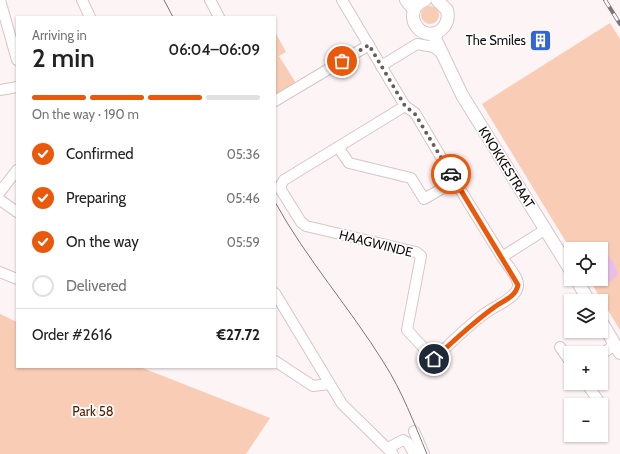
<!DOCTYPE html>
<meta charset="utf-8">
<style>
body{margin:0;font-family:Cabin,sans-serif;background:#f2f2f2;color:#222;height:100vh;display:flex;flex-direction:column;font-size:15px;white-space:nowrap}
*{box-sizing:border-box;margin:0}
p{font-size:13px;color:#767676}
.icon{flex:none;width:22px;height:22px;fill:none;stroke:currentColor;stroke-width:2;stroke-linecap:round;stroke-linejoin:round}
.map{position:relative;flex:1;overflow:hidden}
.sheet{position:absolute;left:16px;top:16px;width:260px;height:352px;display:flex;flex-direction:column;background:#fff;border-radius:0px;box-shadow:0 1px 3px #0004}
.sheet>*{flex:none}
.buttons{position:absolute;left:564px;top:242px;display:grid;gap:8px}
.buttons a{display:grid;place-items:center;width:44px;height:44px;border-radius:0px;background:#fff;box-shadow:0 1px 3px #0004;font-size:20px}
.pin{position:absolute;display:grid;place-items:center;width:34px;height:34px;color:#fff;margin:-17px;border:2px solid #fff;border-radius:50%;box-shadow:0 1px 4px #0007}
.courier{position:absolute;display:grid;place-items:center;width:40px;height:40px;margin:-20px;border:3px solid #ea580c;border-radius:50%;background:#fff;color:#222;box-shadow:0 1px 5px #0007}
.headline em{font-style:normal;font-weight:600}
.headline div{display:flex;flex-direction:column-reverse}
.headline{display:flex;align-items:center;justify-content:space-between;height:68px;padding:0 16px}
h1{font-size:26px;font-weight:600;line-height:30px}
.bar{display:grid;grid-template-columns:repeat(4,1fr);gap:6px 4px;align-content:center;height:48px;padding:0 16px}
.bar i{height:5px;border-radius:3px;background:#e0e0e0}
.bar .active{background:#ea580c}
.bar p{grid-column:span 4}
.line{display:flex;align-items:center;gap:10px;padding:0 16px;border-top:1px solid #e0e0e0}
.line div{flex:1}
ol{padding:0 16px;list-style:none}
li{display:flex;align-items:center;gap:12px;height:44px}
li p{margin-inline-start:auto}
li .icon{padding:4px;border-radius:50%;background:#ea580c;color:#fff;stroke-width:4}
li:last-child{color:#767676}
li i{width:22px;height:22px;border:2px solid #e0e0e0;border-radius:50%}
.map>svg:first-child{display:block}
</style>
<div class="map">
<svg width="620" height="454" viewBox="0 0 620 454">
<rect width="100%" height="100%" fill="#fdf4f5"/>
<!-- green -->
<g fill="#f9ccb5">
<circle cx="430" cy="15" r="9"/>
<path d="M 610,23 L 620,39 L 620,330 L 589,279 L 601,279 L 601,249 L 571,250 L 482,104 Z"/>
<path d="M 275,32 L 286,52 L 279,56 L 296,83 L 275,95 Z"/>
<path d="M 0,314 L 17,322 L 17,367 L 140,367 L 270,418 L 246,454 L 0,454 Z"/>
</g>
<!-- water -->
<path fill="#eabdeb" d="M 601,254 C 613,256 614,263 618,273 L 612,281 L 604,282 L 598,279 L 601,279 Z"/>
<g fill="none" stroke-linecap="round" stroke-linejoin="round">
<defs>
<g id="minor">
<path d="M 0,0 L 17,60"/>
<path d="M 82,0 L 90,17"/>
<path d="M 210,0 L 219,17"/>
<path d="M 342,0 L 405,106"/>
<path d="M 381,66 L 417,44 L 434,47 L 442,54"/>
<path d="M 0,90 L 17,87"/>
<path d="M 275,101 L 369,45"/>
<path d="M 338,147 L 405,106 L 415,113 L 455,181"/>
<path d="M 0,192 L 17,170"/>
<path d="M 0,200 L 17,212"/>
<path d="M 502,257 L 455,181 L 424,199 L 411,178 L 349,163 L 338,147 L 284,180 L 281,185 L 281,190 L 301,222 L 306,226 L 416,252 L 421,256 L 407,330 L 434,359 C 452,342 470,323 490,310 C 498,305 517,297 518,286 C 519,277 506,264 502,257 L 546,229"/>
<path d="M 0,272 L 17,279"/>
<path d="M 275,293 L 342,404 L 393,454"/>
<path d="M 560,347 L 571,363"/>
<path d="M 601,355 L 615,344"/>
<path d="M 275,361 L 313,386 L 329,384"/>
<path d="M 586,383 L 598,400"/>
<path d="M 414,431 L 424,454"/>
<path d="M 388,448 L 403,440 L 408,443 L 414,454"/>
</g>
<g id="tertiary">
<path d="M 406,0 L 414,10"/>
<path d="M 425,0 C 406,7 411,32 430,34 C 443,33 450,22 447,10 L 437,0"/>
<path d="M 433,34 L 462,95 L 571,271"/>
<path d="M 576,279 L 589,301"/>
<path d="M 601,321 L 620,353"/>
</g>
</defs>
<!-- minor casing -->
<use href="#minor" stroke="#dac4c7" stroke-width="12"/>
<!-- tertiary casing -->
<use href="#tertiary" stroke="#dac4c7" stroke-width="14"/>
<!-- minor -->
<use href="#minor" stroke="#fff" stroke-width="10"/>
<!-- tertiary -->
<use href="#tertiary" stroke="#fff" stroke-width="12"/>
<!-- tram -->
<g stroke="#7e7677" stroke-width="1">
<path d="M 164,0 L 173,17"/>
<path d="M 275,202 C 307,260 350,308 384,363 C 402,391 414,423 427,454"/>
</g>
<defs>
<path id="rail" d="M 605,0 L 620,24"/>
</defs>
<!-- rail casing -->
<use href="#rail" stroke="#7e7677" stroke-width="4"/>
<!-- rail -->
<use href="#rail" stroke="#fff" stroke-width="2.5" stroke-dasharray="8" stroke-linecap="butt"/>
</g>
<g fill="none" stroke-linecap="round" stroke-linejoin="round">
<!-- done -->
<path stroke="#655d5e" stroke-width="4" stroke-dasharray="0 7.2" d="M 342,61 L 369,45 L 405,106 L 415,114 L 451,174"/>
<!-- route -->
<path stroke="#ea580c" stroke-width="5" d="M 434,359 C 455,340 475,320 499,304 C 508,299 516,295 518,285 L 451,174"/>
</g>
<!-- icons -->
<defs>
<symbol id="building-square" viewBox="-11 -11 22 22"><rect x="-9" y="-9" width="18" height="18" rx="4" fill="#3465d4" stroke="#fff"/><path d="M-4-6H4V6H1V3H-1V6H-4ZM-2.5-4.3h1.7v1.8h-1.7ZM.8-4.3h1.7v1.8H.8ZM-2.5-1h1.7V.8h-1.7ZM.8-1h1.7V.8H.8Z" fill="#fff"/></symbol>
</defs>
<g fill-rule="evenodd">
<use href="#building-square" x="528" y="28" width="25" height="25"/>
</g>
<g text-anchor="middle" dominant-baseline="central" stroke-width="3.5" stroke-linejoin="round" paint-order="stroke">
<!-- poi labels -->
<g font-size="13" fill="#130c0d" stroke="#fff" text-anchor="end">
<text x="526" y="40">The Smiles</text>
</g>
<!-- street labels -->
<g font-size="13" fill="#130c0d" stroke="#fff">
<text transform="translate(507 167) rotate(58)">KNOKKESTRAAT</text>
<text transform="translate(376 243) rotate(14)">HAAGWINDE</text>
</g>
<!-- park labels -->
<g font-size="13" fill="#542000" stroke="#fff">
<text x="93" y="411">Park 58</text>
</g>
</g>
</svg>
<div class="buttons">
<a><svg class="icon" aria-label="locate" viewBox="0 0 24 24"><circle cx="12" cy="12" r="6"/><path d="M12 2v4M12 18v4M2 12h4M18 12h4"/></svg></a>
<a><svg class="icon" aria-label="layers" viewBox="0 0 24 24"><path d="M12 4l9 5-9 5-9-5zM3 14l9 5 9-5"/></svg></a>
<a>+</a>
<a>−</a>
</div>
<div class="pin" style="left:342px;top:61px;background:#ea580c"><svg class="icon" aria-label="bag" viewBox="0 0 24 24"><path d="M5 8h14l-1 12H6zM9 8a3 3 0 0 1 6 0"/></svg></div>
<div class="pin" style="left:434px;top:359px;background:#1f2937"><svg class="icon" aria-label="home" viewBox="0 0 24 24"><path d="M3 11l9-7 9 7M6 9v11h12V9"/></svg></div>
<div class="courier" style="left:451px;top:174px"><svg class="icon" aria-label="car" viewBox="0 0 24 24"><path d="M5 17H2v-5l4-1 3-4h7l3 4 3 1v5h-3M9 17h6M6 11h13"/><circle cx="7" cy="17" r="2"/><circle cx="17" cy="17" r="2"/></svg></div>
<section class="sheet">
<div class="headline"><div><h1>2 min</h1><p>Arriving in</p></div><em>06:04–06:09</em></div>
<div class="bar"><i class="active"></i><i class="active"></i><i class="active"></i><i></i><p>On the way · 190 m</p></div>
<ol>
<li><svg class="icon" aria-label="check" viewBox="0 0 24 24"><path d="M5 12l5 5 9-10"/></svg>Confirmed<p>05:36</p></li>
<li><svg class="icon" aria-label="check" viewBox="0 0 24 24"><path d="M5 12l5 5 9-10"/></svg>Preparing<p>05:46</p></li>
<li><svg class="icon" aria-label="check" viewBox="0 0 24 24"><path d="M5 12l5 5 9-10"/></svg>On the way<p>05:59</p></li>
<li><i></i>Delivered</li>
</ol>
<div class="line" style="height:52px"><div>Order #2616</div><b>€27.72</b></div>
</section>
</div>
